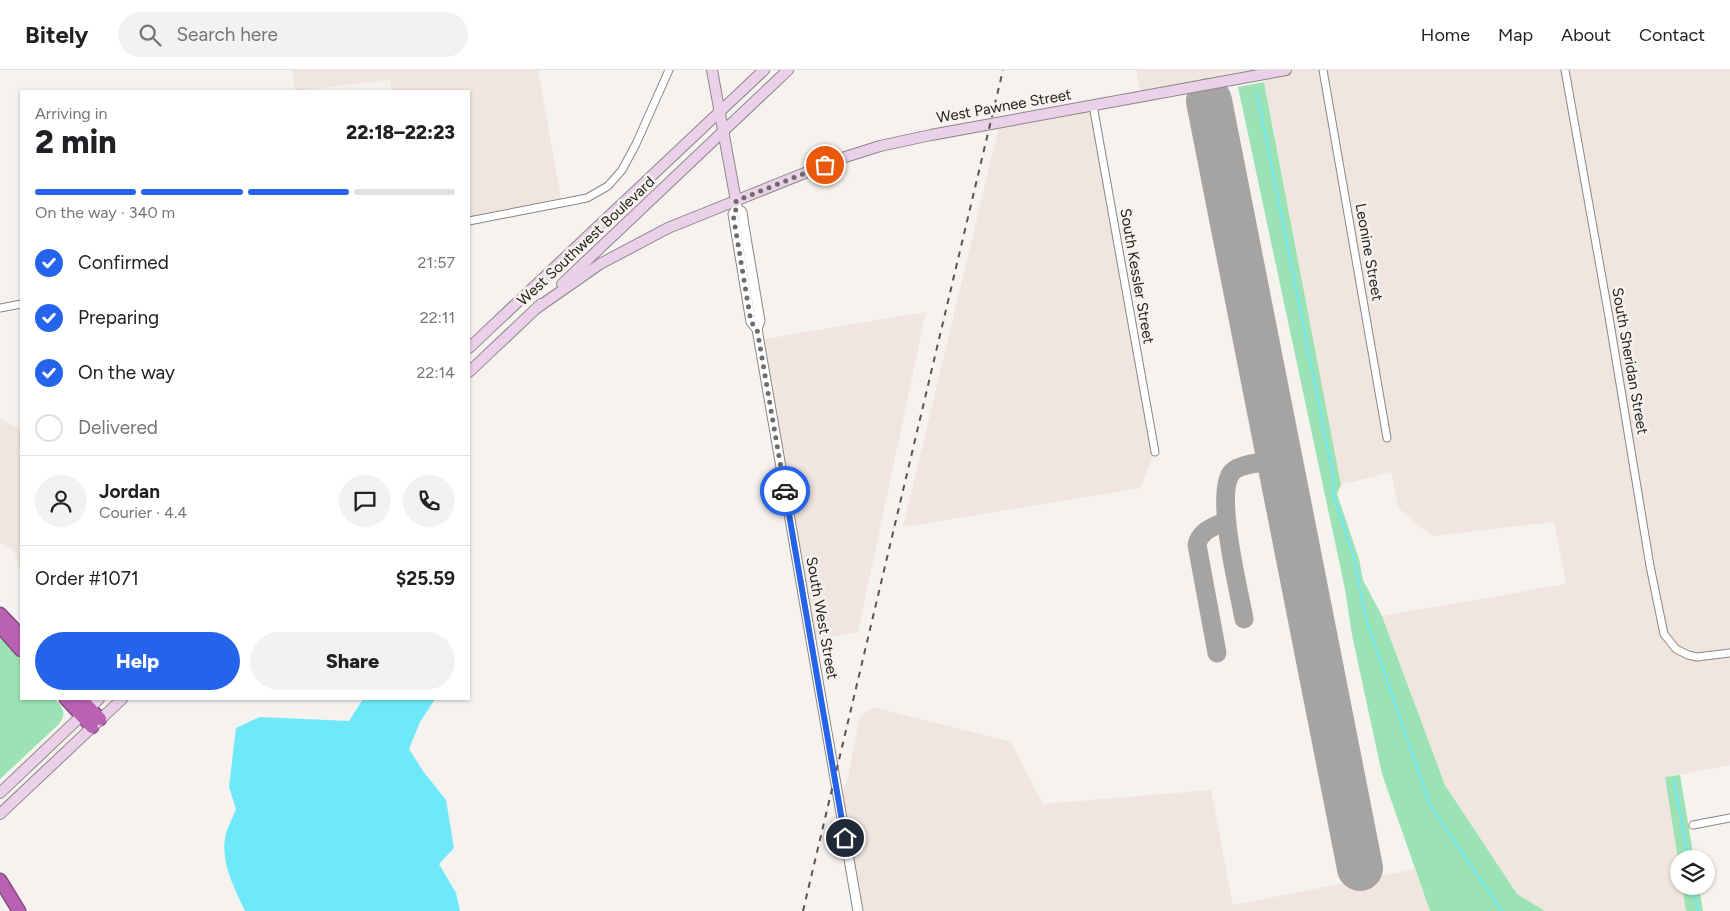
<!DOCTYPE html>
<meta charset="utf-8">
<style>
body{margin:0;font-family:Figtree,sans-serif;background:#f2f2f2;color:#202124;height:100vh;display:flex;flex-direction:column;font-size:19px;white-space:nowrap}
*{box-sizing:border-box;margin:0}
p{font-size:16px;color:#757577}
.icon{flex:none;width:28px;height:28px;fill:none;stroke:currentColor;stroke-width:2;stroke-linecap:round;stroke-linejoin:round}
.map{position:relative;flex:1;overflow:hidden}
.panel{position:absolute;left:20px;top:20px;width:450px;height:610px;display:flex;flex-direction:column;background:#fff;border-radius:0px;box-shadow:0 1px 4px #0004}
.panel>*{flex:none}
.tools{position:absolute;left:1670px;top:780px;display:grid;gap:10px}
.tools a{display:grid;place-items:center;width:45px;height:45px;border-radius:50%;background:#fff;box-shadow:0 1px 4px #0004;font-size:25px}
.pin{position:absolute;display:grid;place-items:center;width:42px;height:42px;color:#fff;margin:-21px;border:2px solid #fff;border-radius:50%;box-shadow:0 1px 5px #0007}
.courier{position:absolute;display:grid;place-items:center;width:50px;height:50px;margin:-25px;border:4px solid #2563eb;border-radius:50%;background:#fff;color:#222;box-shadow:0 1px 6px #0007}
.headline em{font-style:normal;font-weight:800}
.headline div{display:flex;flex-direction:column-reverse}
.headline{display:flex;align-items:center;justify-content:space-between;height:85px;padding:0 15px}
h1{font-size:32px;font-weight:800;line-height:38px}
.bar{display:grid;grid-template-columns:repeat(4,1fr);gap:8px 5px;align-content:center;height:60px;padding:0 15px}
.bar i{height:6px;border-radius:4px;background:#e0e0e0}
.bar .current{background:#2563eb}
.bar p{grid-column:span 4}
.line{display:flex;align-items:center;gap:12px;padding:0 15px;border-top:1px solid #e0e0e0}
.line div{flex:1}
.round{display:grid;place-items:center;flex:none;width:52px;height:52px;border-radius:26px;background:#f2f2f2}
ol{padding:0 15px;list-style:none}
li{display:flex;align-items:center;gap:15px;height:55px}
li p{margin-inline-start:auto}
li .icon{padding:5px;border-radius:50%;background:#2563eb;color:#fff;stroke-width:4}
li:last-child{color:#757577}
li i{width:28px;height:28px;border:2px solid #e0e0e0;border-radius:50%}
.button{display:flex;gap:10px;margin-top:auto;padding:10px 15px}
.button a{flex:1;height:58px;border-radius:30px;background:#2563eb;color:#fff;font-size:20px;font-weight:800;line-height:58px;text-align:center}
.button a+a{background:#f2f2f2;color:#202124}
header{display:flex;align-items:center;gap:30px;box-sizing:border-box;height:70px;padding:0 25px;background:#fff;border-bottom:1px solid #e0e0e0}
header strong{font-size:24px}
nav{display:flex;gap:28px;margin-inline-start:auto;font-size:18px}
.search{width:350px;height:45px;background:#f2f2f2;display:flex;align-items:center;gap:12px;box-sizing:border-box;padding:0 18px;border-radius:28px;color:#757577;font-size:19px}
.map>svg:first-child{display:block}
</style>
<header>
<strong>Bitely</strong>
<div class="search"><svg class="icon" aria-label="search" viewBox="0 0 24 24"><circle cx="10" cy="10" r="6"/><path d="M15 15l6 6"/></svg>Search here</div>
<nav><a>Home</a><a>Map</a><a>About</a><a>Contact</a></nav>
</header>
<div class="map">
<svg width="1730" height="841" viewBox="0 0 1730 841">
<rect width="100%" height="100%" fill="#f6f2f0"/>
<!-- built -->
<g fill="#f1e6df">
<path d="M 292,0 L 538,0 L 562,133 L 469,151 L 469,21 L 392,21 L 390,10 L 295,21 Z"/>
<path d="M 1136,0 L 1254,0 L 1255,6 L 1141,27 Z"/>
<path d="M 1286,0 L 1730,0 L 1730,695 L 1665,708 L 1679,796 L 1679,816 L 1682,816 L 1686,841 L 1545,841 L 1517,824 L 1445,715 L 1382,546 L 1566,514 L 1554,452 L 1432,466 L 1398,438 L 1391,402 L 1341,415 L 1263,4 Z"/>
<path d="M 1093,35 L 1155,382 L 1140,418 L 903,457 L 1000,52 Z"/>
<path d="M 926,242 L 858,562 L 811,570 L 759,270 Z"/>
<path d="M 0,349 L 21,359 L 21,504 L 14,480 L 0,472 Z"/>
<path d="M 873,637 L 1011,672 L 1043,734 L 1211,720 L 1233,835 L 1415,799 L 1430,841 L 858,841 L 839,731 L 848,707 L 860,646 Z"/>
</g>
<!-- green -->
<g fill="#9be3b4">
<path d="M 1264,12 L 1341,415 L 1337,424 L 1359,489 L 1363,510 L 1382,546 L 1445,715 L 1517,824 L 1545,841 L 1430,841 L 1382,704 L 1352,565 L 1345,519 L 1238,17 Z"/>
<path d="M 0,566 L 21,590 L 21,629 L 55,629 C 64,638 67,645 58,655 L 0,709 Z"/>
<path d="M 1680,705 L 1694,789 L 1679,789 L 1679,796 L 1665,707 Z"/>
<path d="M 1682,816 L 1699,816 L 1703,841 L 1686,841 Z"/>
</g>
<!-- water -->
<path fill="#6fe9f9" d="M 363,629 L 435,629 L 420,652 L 409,679 L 423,701 L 446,730 L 454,778 L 439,794 L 456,823 L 460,841 L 245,841 C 235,819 221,794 225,769 C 226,759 233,748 236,739 L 229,717 L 236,658 L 260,647 L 349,651 Z"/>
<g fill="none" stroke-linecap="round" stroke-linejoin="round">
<!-- stream -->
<g stroke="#6fe9f9" stroke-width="2">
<path d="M 1257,23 L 1334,410 L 1333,423 L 1353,485 L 1366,549 L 1430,735 L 1502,841"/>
<path d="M 1674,710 L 1688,789"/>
<path d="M 1693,816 L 1698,841"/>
</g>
<!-- taxiway -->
<g stroke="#a6a4a2" stroke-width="19">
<path d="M 1244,549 C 1239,520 1214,423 1232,402 C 1240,393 1268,392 1280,390"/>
<path d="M 1217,583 L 1197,475 C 1200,460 1214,457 1226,451"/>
</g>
<!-- runway -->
<path stroke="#a6a4a2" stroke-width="46" d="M 1209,31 L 1360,798"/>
<defs>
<g id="minor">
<path d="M 1323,0 L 1387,368"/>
<path d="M 1565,0 L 1609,247 L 1650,496 L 1664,564 L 1676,579 L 1688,585 L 1697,587 L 1730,583"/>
<path d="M 1093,35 L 1155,382"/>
<path d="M 469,151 L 587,128 L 608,116 L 622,100 L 636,74 L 669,0"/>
<path d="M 0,238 L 21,234"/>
<path d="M 1693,755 L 1730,748"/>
</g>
<g id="tertiary">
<path d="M 736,131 L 737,138 L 742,142 L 744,156 L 760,251 L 757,259 L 858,841"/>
<path d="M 737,138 L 733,144 L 751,252 L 757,259"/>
</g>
<g id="secondary">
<path d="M 712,0 L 736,131"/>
<path d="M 562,214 L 788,0"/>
<path d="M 537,238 L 600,194 L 668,158 L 842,88 L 880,76 L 931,65 L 1286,0"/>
<path d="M 469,278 L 764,0"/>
<path d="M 469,302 L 541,234"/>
<path d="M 0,723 L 99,629"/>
<path d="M 0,744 L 122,629"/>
</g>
<g id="motorway">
<path d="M 0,544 L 21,566"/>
<path d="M 0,556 L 21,580"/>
<path d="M 66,629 L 92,657"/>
<path d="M 81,629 L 100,649"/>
<path d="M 0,810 L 19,841"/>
</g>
</defs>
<!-- minor casing -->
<use href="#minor" stroke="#8a8785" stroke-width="9"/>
<!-- tertiary casing -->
<use href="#tertiary" stroke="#8a8785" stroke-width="11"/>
<!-- secondary casing -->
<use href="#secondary" stroke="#8a8785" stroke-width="12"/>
<!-- motorway casing -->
<use href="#motorway" stroke="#854c81" stroke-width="15"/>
<!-- minor -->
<use href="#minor" stroke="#fff" stroke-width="7"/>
<!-- tertiary -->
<use href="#tertiary" stroke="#fff" stroke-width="9"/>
<!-- secondary -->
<use href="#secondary" stroke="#ead0e8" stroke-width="10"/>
<!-- motorway -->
<use href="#motorway" stroke="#b962b4" stroke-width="12"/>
<!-- rail -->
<path stroke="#575554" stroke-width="2" stroke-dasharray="6 6" stroke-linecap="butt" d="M 803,841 L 1003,0"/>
</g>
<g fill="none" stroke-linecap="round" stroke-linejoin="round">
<!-- done -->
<path stroke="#6e6c6b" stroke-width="5" stroke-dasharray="0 9" d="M 785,421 L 757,259 L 751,252 L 733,144 L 737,138 L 736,131 L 825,95"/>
<!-- route -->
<path stroke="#2563eb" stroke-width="6" d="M 785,421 L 845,768"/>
</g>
<g text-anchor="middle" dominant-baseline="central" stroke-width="5" stroke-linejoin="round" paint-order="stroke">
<!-- street labels -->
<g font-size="15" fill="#252423" stroke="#f6f2f0">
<text transform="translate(1004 36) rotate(-10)">West Pawnee Street</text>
<text transform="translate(586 171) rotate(-43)">West Southwest Boulevard</text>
<text transform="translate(1369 182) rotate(80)">Leonine Street</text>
<text transform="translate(1137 206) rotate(80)">South Kessler Street</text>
<text transform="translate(1630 291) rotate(80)">South Sheridan Street</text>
<text transform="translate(822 548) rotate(80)">South West Street</text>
</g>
</g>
</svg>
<div class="tools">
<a><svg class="icon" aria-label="layers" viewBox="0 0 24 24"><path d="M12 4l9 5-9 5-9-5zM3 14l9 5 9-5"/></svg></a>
</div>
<div class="pin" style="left:825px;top:95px;background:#ea580c"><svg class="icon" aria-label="bag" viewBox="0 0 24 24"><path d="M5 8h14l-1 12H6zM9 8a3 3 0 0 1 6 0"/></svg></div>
<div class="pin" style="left:845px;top:768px;background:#1f2937"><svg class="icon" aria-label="home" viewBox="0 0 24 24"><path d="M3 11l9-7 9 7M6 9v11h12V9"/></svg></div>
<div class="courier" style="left:785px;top:421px"><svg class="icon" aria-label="car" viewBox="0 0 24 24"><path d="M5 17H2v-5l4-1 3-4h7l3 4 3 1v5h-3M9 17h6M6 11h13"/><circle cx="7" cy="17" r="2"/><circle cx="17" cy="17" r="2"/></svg></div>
<section class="panel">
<div class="headline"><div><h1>2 min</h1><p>Arriving in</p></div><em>22:18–22:23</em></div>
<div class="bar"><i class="current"></i><i class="current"></i><i class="current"></i><i></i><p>On the way · 340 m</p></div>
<ol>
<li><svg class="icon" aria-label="check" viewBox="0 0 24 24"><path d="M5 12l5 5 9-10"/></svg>Confirmed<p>21:57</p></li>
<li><svg class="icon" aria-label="check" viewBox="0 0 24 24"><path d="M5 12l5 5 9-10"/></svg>Preparing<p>22:11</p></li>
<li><svg class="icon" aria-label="check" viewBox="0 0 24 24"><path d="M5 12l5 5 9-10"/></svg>On the way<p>22:14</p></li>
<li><i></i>Delivered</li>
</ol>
<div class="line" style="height:90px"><a class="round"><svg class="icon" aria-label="person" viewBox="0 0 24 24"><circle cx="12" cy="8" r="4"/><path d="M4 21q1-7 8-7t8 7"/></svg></a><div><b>Jordan</b><p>Courier · 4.4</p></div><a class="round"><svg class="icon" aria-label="chat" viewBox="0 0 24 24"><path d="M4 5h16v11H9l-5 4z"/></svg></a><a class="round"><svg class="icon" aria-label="phone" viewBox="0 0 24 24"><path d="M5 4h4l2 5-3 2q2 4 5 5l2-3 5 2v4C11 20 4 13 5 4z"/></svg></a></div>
<div class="line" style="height:65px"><div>Order #1071</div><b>$25.59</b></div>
<div class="button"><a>Help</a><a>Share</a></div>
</section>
</div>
